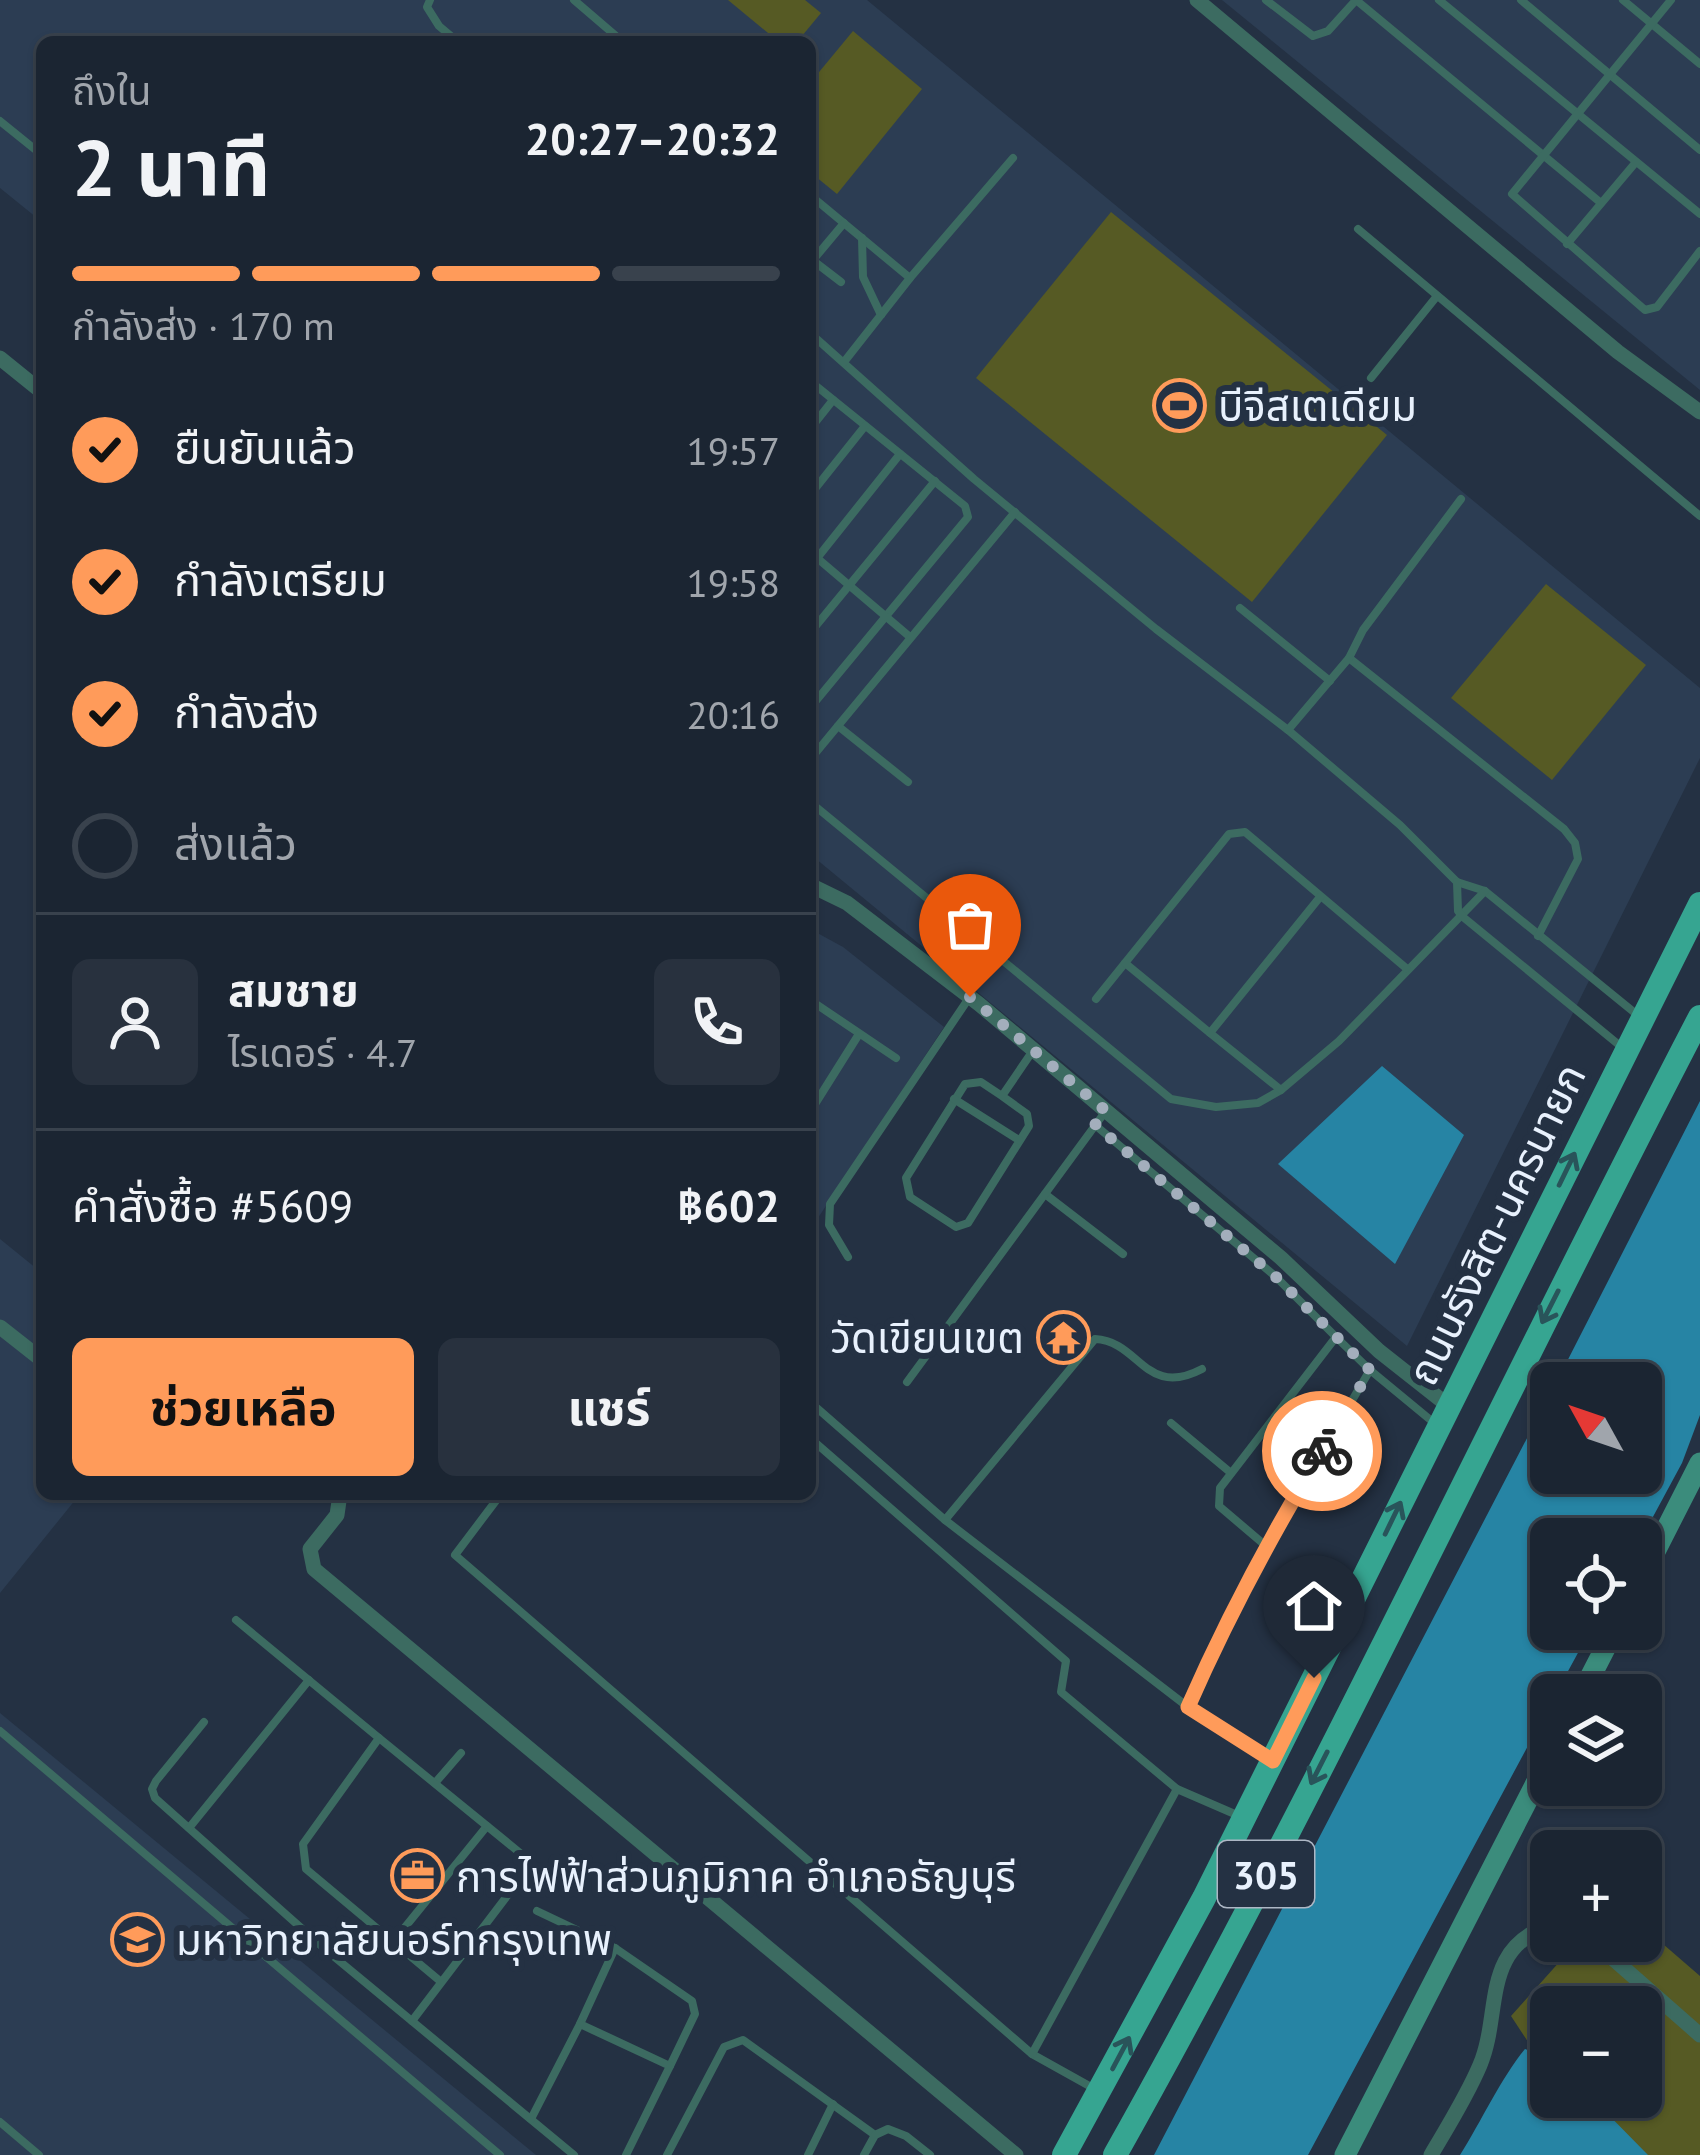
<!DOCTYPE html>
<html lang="th">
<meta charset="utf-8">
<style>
body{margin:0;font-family:"PT Sans","Noto Sans Thai",sans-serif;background:#28313e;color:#f1f3f6;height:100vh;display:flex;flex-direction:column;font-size:45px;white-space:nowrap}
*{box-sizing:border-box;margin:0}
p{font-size:39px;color:#a0a5ac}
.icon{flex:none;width:66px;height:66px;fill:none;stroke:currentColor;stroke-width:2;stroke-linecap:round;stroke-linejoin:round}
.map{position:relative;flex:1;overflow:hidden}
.sheet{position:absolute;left:36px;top:36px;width:780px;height:1464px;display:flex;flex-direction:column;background:#1b2532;border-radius:18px;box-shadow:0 3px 9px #0004,0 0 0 3px #39424d}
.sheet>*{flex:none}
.needle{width:78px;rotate:310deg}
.tools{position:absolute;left:1530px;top:1362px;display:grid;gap:24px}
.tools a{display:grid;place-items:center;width:132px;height:132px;border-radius:18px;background:#1b2532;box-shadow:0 3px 9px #0004,0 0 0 3px #39424d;font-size:60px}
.pin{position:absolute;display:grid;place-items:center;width:102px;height:102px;color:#fff;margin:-123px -51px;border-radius:50% 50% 50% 0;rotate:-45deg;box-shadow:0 0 12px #0007}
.pin .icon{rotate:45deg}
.courier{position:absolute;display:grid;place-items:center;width:120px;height:120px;margin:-60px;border:9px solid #ff9b5a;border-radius:50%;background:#fff;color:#222;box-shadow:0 3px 15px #0007}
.summary em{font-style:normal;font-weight:700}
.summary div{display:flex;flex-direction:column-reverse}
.summary{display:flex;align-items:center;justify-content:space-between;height:204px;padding:0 36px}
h1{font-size:78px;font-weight:700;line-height:90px}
.bar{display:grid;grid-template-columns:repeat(4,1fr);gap:18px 12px;align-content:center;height:144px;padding:0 36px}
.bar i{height:15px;border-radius:9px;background:#39424d}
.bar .selected{background:#ff9b5a}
.bar p{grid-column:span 4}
.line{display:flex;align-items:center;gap:30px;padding:0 36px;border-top:3px solid #39424d}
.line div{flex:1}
.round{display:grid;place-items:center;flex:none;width:126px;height:126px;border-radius:18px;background:#28313e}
ol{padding:0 36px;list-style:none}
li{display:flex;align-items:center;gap:36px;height:132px}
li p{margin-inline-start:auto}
li .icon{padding:12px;border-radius:50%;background:#ff9b5a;color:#111;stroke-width:4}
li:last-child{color:#a0a5ac}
li i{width:66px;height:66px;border:6px solid #39424d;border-radius:50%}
.cta{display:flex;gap:24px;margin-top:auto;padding:24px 36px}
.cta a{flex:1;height:138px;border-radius:18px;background:#ff9b5a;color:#111;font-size:48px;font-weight:700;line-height:138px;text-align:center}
.cta a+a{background:#28313e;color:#f1f3f6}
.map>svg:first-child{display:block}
</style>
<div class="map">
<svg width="1700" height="2155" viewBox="0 0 1700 2155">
<rect width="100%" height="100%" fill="#243143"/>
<!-- built -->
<g fill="#2c3d53">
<path d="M 0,0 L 867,0 L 1700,688 L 1700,758 L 1407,1346 L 810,854 L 810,42 L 42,42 L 42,222 L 0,188 Z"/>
<path d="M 1222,0 L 1700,0 L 1700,390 Z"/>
<path d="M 810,929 L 843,947 L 944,1027 L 810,1230 Z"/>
<path d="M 0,1239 L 42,1273 L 42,1494 L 80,1494 L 0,1593 Z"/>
<path d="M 0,1713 L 85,1783 L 536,2155 L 0,2155 Z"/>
</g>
<!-- green -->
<g fill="#565a24">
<path d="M 728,0 L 805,0 L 821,13 L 797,42 L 779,42 Z"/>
<path d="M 853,31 L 922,89 L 837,194 L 810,172 L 810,83 Z"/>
<path d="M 1111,212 L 1387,435 L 1252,602 L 976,378 Z"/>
<path d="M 1546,584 L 1646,665 L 1552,780 L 1451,698 Z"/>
<path d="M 1641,1925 L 1700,1976 L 1700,2155 L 1466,2155 L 1567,2097 L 1641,2097 L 1641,2007 L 1551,2007 L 1551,2077 L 1511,2016 L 1578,1941 L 1641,1941 Z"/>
</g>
<!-- water -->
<g fill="#2684a4">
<path d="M 1382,1066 L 1464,1135 L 1395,1264 L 1278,1164 Z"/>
<path d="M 1700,1101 L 1700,1415 L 1682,1463 L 1641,1539 L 1551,1539 L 1551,1629 L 1591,1629 L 1555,1695 L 1551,1695 L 1551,1703 L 1308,2155 L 1154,2155 L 1551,1392 L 1551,1473 L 1641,1473 L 1641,1383 L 1556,1383 Z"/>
<path d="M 1525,2049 L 1551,2059 L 1551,2097 L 1591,2097 L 1648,2155 L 1460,2155 C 1481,2122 1501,2078 1525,2049 Z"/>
</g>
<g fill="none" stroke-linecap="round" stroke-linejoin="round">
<!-- lane -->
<g stroke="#3c6b61" stroke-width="8">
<path d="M 430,0 L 427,7 L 439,26 L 458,42"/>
<path d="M 574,0 L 623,42"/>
<path d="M 1266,0 L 1313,36 L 1328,31 L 1356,0"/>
<path d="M 1356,0 L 1601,203"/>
<path d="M 1439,0 L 1700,214"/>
<path d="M 1521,0 L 1700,150"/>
<path d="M 1623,0 L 1700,64"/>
<path d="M 1671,0 L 1512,194 L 1645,310 L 1657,307 L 1700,251"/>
<path d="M 0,121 L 42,155"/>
<path d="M 810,195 L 910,278 L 1013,158"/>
<path d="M 1358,229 L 1700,516"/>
<path d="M 862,238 L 863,277 L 881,315"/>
<path d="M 1567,244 L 1636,162"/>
<path d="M 811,259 L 841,282"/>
<path d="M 813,260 L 844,223"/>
<path d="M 810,333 L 974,479 L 1156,629 L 1288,730 L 1400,825 L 1457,882 L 1485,891 L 1640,1017"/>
<path d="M 844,362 L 910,278"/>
<path d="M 1371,378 L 1437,296"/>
<path d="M 810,381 L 965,506 L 968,517 L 810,708"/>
<path d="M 810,429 L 833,400"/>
<path d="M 810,495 L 865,426"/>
<path d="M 1461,499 L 1363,630 L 1349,658 L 1564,829 L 1575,843 L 1578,859 L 1538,936"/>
<path d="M 810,552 L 910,637"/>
<path d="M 810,567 L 900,454"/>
<path d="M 1240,608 L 1330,681"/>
<path d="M 810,633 L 935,481"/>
<path d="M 838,726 L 908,782"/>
<path d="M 1288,730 L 1349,658"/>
<path d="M 813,756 L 1015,512"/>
<path d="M 810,802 L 1171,1099 L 1216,1107 L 1258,1103 L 1281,1090 L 1339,1041 L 1485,891"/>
<path d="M 1457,882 L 1458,911 L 1463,917 L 1624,1049"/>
<path d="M 1096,999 L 1125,963"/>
<path d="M 810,1000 L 896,1058"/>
<path d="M 1210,1033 L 1125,963 L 1229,834 L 1245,832 L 1406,968"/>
<path d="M 1281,1090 L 1210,1033 L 1320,897"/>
<path d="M 1002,1096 L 981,1082 L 965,1084 L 906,1178 L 910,1197 L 956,1227 L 968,1223 L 1029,1126 L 1027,1114 L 1002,1096 L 1032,1052"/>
<path d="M 954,1099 L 1019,1140"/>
<path d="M 810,1112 L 859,1034"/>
<path d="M 1095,1125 L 1275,1276 L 1336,1337"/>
<path d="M 1045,1194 L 1123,1254"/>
<path d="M 848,1257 L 829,1225 L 830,1204 L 969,998"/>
<path d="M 907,1382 L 1105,1112"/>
<path d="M 810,1402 L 945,1520 L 1188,1707 C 1239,1589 1305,1480 1370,1370 L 1433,1422"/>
<path d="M 1171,1423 L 1231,1473"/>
<path d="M 810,1438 L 1066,1661 L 1061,1692 L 1177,1789 L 1237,1815"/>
<path d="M 501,1494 L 455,1555 L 1032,2054 L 1093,2088"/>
<path d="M 945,1520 L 1095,1339 C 1140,1341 1145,1399 1202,1369"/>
<path d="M 1266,1546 L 1219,1506 L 1220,1488 L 1336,1337 L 1370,1370"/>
<path d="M 236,1620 L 379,1738"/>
<path d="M 1188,1707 L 1268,1758"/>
<path d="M 204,1722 L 156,1781 L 152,1789 L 155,1798 L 326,1950 L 574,2155"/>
<path d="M 0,1731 L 500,2155"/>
<path d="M 435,1783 L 461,1753"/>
<path d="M 189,1828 L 309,1680"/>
<path d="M 537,1911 L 615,1948 L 692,2001 L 695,2014 L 670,2066"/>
<path d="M 393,1942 L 487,1826"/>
<path d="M 412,2021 L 526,1871 L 525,1857 L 379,1738 L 303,1844 L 306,1869 L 440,1981"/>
<path d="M 580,2024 L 615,1948"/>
<path d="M 1032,2054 L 1177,1789"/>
<path d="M 531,2119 L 580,2024 L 670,2066 L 626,2155"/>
<path d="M 0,2122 L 39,2155"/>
<path d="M 667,2155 L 724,2047 L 743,2040 L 875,2135"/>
<path d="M 808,2155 L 833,2104"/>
<path d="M 864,2155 L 875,2135 L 888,2129 L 906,2136 L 930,2155"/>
</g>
<!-- street -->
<g stroke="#3c6b61" stroke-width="15">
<path d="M 1197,0 L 1618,352 L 1700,412"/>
<path d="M 0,358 L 42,392"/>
<path d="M 810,885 L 847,903 L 979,1004 L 1281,1258 L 1379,1351 L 1450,1407"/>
<path d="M 0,1327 L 42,1360"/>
<path d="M 335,1494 L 339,1501 L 337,1515 L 310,1549 L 314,1569 L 1016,2155"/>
<path d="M 1593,1941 L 1700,2035"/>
<path d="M 1431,2155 C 1448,2126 1467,2096 1480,2065 C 1502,2013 1480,1948 1551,1925"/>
</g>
<!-- secondary -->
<g stroke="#3b8c7c" stroke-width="21">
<path d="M 1641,1579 L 1700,1463"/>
<path d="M 1581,1695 L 1615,1629"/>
<path d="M 1345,2155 L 1551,1754"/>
</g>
<!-- primary -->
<g stroke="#36a591" stroke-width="24">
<path d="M 1064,2155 L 1204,1898 L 1700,904"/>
<path d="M 1115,2155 C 1324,1783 1503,1395 1700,1017"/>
</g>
</g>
<!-- one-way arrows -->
<defs><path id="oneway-shaft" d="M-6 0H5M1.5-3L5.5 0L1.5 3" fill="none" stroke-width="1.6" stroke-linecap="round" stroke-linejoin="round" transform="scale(3)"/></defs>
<g stroke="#29545a">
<use href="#oneway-shaft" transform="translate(1567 1169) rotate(-64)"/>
<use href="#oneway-shaft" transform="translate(1550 1307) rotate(117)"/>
<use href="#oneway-shaft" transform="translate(1393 1518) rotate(-64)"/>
<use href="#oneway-shaft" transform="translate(1319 1768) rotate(117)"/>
<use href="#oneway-shaft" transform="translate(1121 2053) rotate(-62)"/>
</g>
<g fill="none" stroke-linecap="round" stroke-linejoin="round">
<!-- done -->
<path stroke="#a3aebc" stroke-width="12" stroke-dasharray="0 21.6" d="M 970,997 L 1106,1111 L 1095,1125 L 1275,1276 L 1370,1370 L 1322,1451"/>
<!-- route -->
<path stroke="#ff9b5a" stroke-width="15" d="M 1314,1678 L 1273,1761 L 1188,1707 C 1227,1618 1272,1534 1322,1451"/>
</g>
<!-- icons -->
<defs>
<symbol id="stadium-ring" viewBox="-11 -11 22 22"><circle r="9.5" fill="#243143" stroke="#ff9b5a" stroke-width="1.5"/><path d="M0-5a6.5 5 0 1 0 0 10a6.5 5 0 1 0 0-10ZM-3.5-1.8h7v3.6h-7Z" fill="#ff9b5a"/></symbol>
<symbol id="temple-ring" viewBox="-11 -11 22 22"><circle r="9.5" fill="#243143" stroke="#ff9b5a" stroke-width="1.5"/><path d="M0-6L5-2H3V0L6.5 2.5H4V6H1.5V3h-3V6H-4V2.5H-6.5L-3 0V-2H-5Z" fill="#ff9b5a"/></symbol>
<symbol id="office-ring" viewBox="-11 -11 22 22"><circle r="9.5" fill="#243143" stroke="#ff9b5a" stroke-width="1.5"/><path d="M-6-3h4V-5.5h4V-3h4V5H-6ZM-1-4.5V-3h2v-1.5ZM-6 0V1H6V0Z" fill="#ff9b5a"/></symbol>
<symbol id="university-ring" viewBox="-11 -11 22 22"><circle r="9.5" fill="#243143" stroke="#ff9b5a" stroke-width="1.5"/><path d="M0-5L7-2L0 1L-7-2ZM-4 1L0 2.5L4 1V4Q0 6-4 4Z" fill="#ff9b5a"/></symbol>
</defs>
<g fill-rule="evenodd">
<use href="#stadium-ring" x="1150" y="376" width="59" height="59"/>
<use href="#temple-ring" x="1034" y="1308" width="59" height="59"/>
<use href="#office-ring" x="388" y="1846" width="59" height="59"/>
<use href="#university-ring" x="108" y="1910" width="59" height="59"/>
</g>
<g text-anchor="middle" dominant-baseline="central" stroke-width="12" stroke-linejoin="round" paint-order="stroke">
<!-- shield labels -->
<rect fill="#243143" stroke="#adb7c5" stroke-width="3" x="1218" y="1841" width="96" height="66" rx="9"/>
<g font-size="39" font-weight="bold" fill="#e8f1fd">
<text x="1266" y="1874">305</text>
</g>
<!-- poi labels -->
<g font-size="42" fill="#e8f1fd" stroke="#243143" text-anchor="start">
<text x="1218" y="405">บีจีสเตเดียม</text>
<text x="1024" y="1337" text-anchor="end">วัดเขียนเขต</text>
<text x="456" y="1876">การไฟฟ้าส่วนภูมิภาค อำเภอธัญบุรี</text>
<text x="176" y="1939">มหาวิทยาลัยนอร์ทกรุงเทพ</text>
</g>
<!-- street labels -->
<g font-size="42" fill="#e8f1fd" stroke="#243143">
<text transform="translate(1496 1224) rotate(-64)">ถนนรังสิต-นครนายก</text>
</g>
</g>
</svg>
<div class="tools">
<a><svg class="needle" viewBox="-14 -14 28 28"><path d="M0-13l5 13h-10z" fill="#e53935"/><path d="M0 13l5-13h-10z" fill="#a0a5ac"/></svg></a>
<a><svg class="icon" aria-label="locate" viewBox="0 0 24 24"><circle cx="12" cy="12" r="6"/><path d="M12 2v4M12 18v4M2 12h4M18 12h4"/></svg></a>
<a><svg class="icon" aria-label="layers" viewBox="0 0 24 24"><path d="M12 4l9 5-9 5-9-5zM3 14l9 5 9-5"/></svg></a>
<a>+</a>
<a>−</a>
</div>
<div class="pin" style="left:970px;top:997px;background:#ea580c"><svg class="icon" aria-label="bag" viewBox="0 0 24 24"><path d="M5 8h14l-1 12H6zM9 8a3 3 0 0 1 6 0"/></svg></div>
<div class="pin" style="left:1314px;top:1678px;background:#1f2937"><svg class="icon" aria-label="home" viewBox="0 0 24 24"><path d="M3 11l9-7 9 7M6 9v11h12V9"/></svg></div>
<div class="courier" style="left:1322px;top:1451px"><svg class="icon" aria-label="bike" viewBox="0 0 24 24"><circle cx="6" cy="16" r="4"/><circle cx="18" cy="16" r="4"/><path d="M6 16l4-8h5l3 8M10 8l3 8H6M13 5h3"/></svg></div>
<section class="sheet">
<div class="summary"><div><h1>2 นาที</h1><p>ถึงใน</p></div><em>20:27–20:32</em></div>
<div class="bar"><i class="selected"></i><i class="selected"></i><i class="selected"></i><i></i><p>กำลังส่ง · 170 m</p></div>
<ol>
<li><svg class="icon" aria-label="check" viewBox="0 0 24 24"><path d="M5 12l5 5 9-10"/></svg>ยืนยันแล้ว<p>19:57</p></li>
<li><svg class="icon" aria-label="check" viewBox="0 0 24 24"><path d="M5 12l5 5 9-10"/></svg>กำลังเตรียม<p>19:58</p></li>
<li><svg class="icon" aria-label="check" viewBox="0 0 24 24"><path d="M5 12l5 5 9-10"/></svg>กำลังส่ง<p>20:16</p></li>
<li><i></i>ส่งแล้ว</li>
</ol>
<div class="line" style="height:216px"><a class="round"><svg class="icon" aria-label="person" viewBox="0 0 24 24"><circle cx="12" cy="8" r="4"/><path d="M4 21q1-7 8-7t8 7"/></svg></a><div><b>สมชาย</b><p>ไรเดอร์ · 4.7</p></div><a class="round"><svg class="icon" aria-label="phone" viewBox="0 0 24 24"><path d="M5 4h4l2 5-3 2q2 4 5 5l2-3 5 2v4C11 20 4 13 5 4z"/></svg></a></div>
<div class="line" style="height:156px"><div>คำสั่งซื้อ #5609</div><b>฿602</b></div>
<div class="cta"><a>ช่วยเหลือ</a><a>แชร์</a></div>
</section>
</div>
